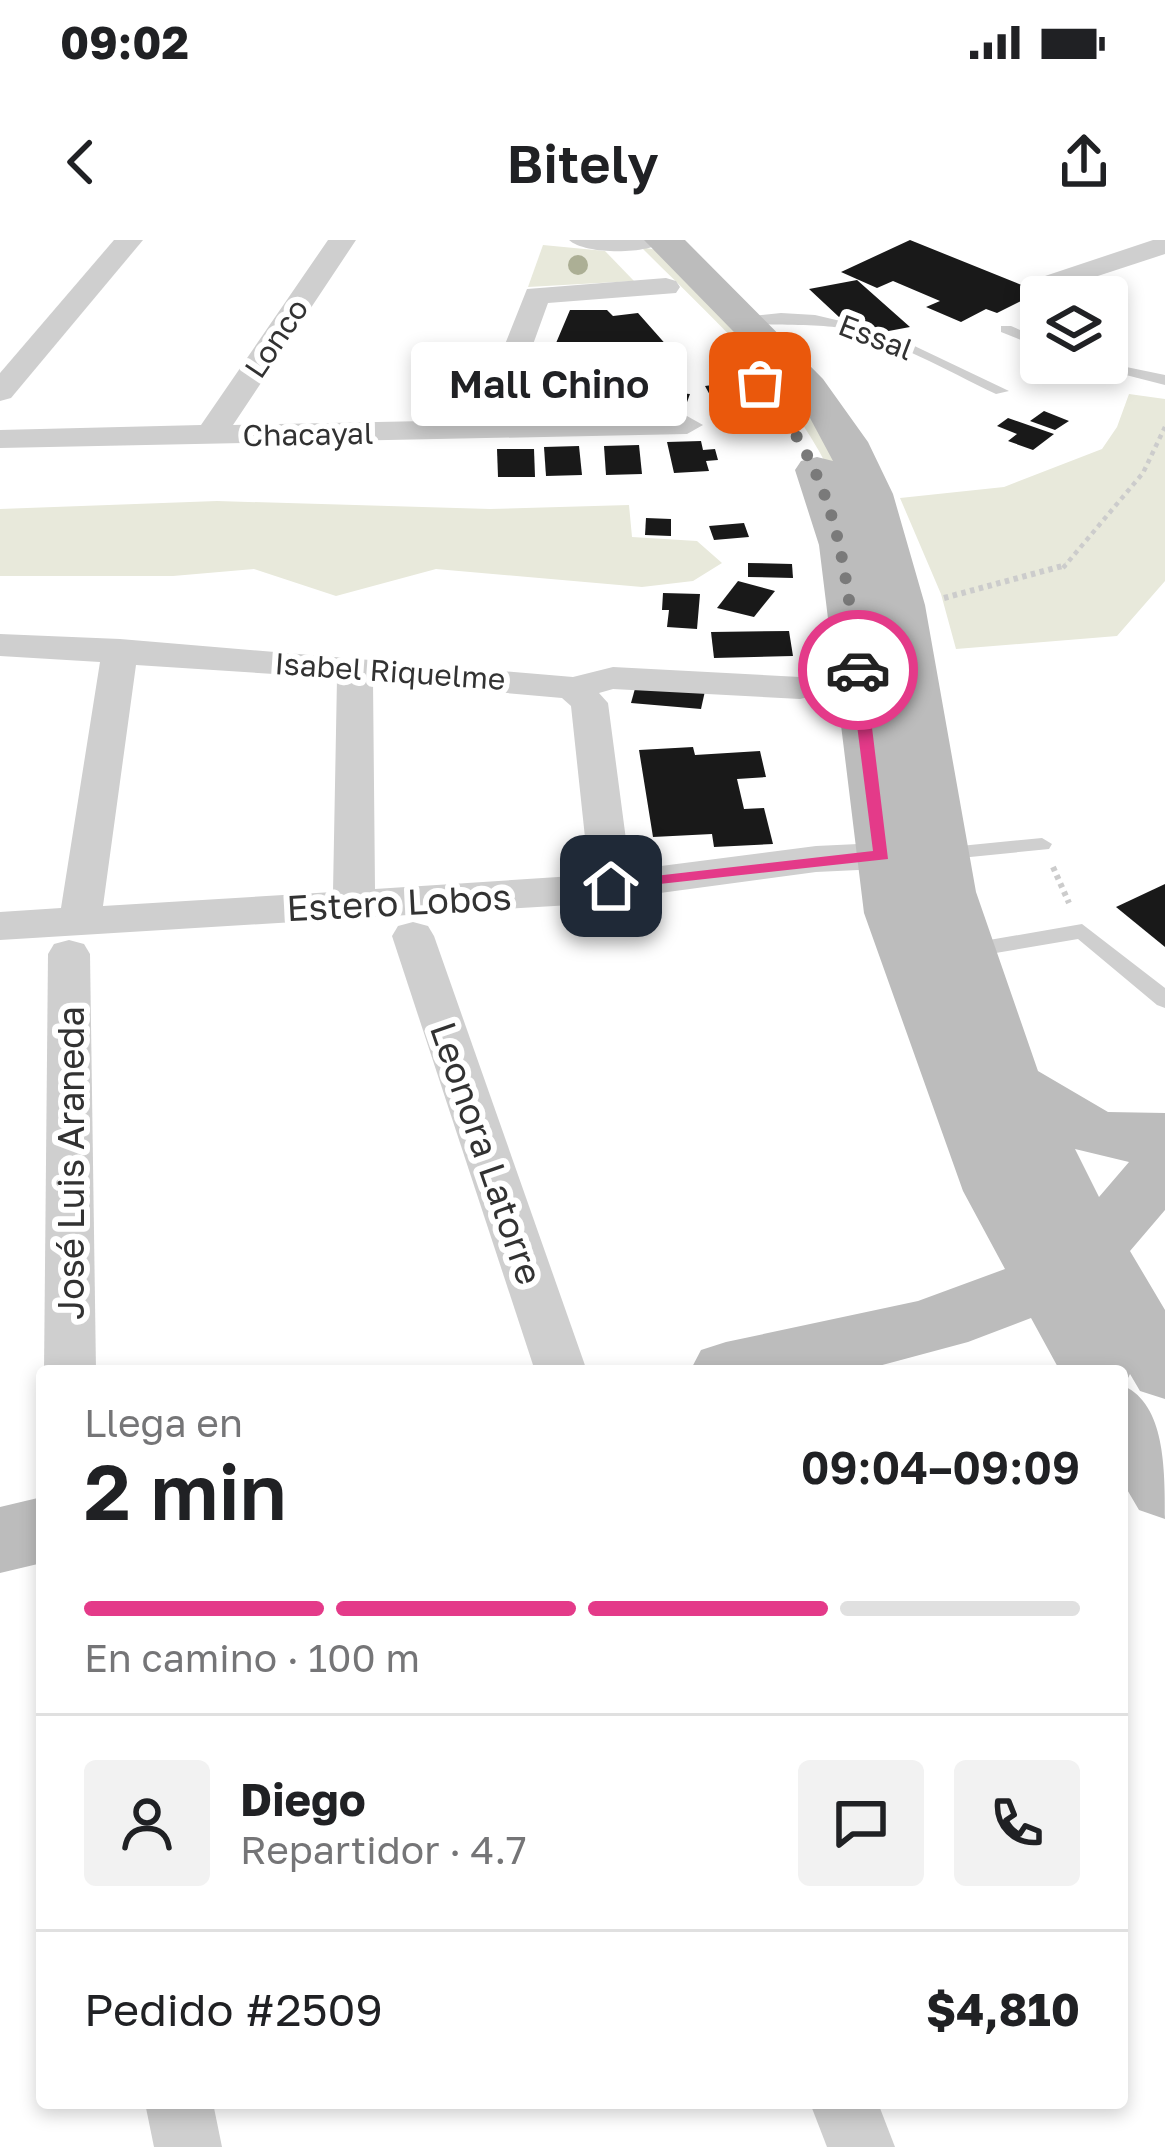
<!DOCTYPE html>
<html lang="es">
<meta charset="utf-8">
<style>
body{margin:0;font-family:"Golos Text",sans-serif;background:#f2f2f2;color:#202124;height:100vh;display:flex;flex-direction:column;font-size:45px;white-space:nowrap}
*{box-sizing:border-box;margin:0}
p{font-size:39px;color:#757577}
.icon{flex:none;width:66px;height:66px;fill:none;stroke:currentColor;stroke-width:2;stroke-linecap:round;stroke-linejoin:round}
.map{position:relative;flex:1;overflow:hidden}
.drawer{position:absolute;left:36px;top:1125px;width:1092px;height:744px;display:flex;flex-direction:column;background:#fff;border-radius:12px;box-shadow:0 6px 18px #0003}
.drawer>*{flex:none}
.buttons{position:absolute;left:1020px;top:36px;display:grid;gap:24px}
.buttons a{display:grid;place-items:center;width:108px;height:108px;border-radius:12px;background:#fff;box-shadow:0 6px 18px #0003;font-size:60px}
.pin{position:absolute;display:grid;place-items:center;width:102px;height:102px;color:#fff;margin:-51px;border-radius:24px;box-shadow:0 6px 18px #0006}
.courier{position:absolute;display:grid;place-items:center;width:120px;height:120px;margin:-60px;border:9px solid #e43a89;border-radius:50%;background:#fff;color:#222;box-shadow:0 3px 15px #0007}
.bubble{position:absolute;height:84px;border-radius:12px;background:#fff;box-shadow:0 6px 18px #0003;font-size:39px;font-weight:600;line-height:84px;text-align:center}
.summary em{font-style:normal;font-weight:600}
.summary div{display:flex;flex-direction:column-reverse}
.summary{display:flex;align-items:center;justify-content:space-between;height:204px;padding:0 48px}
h1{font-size:78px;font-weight:600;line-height:90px}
.bar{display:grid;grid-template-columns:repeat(4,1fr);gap:18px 12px;align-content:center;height:144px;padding:0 48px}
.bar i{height:15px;border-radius:9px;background:#e0e0e0}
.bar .on{background:#e43a89}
.bar p{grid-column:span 4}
.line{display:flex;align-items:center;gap:30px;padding:0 48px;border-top:3px solid #e0e0e0}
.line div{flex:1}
.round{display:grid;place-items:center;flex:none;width:126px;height:126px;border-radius:12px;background:#f2f2f2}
.status{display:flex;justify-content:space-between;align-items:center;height:84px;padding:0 60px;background:#fff;direction:ltr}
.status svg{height:33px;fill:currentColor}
header{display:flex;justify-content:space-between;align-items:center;height:156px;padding:0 48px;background:#fff;font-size:54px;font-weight:600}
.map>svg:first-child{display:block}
</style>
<div class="status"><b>09:02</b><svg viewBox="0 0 49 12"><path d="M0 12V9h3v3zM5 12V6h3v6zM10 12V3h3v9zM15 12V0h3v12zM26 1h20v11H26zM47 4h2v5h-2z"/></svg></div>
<header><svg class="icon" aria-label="back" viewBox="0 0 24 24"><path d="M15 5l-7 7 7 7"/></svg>Bitely<svg class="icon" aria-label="share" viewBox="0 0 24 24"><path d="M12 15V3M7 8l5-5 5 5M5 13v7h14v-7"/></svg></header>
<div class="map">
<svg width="1165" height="1907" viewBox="0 0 1165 1907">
<rect width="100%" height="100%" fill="#fff"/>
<!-- green -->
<g fill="#e8e9db">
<path d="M 543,5 L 605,11 L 634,41 L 528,47 Z"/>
<path d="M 641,7 L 657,10 L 785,141 L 838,216 L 834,240 C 791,147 713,79 641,7 Z"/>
<path d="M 1129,154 L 1165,159 L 1165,341 L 1117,396 L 956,409 L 941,354 L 900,258 L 1004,247 L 1102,209 L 1117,187 Z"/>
<path d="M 217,261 L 490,269 L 629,265 L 632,297 L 697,301 L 722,323 L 693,341 L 642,347 L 436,329 L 336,356 L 254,329 L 173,336 L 0,336 L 0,269 Z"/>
</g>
<!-- building -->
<g fill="#191919">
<path d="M 910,0 L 1039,52 L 997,73 L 986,69 L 961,82 L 926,67 L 940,61 L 893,41 L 877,48 L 841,32 Z"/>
<path d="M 857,40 L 910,87 L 878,93 L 856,73 L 839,77 L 809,49 Z"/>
<path d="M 570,70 L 607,70 L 613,76 L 638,73 L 684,125 L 686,144 L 537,148 Z"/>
<path d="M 727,143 L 741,167 L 718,170 L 705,146 Z"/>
<path d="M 628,149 L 690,154 L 683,173 L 621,167 Z"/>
<path d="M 531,152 L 595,152 L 594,172 L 529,178 Z"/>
<path d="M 1044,171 L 1069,181 L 1055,190 L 1030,181 Z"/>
<path d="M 1008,178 L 1054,194 L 1033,210 L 1008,201 L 1017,194 L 997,186 Z"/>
<path d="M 701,201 L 703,210 L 715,209 L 718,220 L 706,221 L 709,231 L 674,233 L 667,202 Z"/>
<path d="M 639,205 L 642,234 L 606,235 L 604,206 Z"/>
<path d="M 579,206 L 582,235 L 546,236 L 544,207 Z"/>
<path d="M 497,209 L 534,209 L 535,237 L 498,237 Z"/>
<path d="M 646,278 L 671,279 L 671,296 L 645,295 Z"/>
<path d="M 744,283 L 749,297 L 714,300 L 709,286 Z"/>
<path d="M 748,323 L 792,324 L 793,338 L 748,337 Z"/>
<path d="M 738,341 L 775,351 L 754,377 L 717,368 Z"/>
<path d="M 663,353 L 700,354 L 697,389 L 667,387 L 669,370 L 662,370 Z"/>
<path d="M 789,391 L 793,416 L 714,418 L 711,392 Z"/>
<path d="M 636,445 L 705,451 L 701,469 L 631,463 Z"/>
<path d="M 693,507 L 695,515 L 760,511 L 766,537 L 737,539 L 744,569 L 764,568 L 773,604 L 714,607 L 712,594 L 653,597 L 639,510 Z"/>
<path d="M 1165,644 L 1165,707 L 1116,667 Z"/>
</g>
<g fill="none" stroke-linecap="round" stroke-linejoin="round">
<!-- path-far1 -->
<path stroke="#ccc" stroke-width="4.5" stroke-dasharray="4.5 4.5" stroke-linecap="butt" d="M 1063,328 L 1143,233 L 1165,187"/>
<!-- path -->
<g stroke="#ccc" stroke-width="6" stroke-dasharray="4.5 4.5" stroke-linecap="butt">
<path d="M 944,358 L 1066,325"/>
<path d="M 1053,627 L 1069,663"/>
</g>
<!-- lane -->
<g fill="#cfcfcf" fill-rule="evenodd">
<path d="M 781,73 L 815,75 L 883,91 L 1009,151 L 996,154 C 945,130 894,99 839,88 C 815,83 747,87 737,81 L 744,77 Z"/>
<path d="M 1001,86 L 1011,86 L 1041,99 L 1041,108 L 1001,92 Z"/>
<path d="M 1079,123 L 1107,123 L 1165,135 L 1165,145 Z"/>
<path d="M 1042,598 L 1052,604 L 1049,609 L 940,620 L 930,614 L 940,608 Z"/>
<path d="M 1082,684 L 1165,748 L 1165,768 L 1157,765 L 1078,699 L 966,718 L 955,711 L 966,704 Z"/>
</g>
<!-- street -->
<g fill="#cfcfcf" fill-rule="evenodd">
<path d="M 114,0 L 143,0 L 11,158 L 0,161 L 0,133 Z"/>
<path d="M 328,0 L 356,0 L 233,185 L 475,180 L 527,49 L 666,38 L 676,41 L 680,47 L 676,53 L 548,63 L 506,179 L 687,176 L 703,185 L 687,194 L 0,208 L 0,190 L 201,185 Z"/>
<path d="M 569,0 L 666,0 C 650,15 585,15 569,0 Z"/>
<path d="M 1153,0 L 1165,0 L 1165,14 L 1049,52 L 1035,44 L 1039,38 Z"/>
<path d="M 0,394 L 120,399 L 573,437 L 613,427 L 800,437 L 813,440 L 819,448 L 813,456 L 800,459 L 613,449 L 599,453 L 608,463 L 630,630 L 816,606 L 922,601 L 936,605 L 942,614 L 936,623 L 922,627 L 816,632 L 571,665 L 0,700 L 0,672 L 61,668 L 100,422 L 0,416 ZM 136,425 L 337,438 L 333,652 L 103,666 ZM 373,441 L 562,458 L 571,466 L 589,635 L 375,649 Z"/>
<path d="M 413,682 L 428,686 L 434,696 L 587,1131 L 535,1131 L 392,696 L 398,686 Z"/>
<path d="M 69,700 L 84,704 L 90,714 L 96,1131 L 44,1131 L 48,714 L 54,704 Z"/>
<path d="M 145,1863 L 213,1863 L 222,1907 L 154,1907 Z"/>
<path d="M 810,1863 L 878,1863 L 895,1907 L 827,1907 Z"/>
</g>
<!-- secondary -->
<g fill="#bcbcbc" fill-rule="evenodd">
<path d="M 644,0 L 685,0 L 823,139 L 868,202 L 893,254 L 925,365 L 976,652 L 1038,831 L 1108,872 L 1165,873 L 1165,970 L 1130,1011 L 1165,1070 L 1165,1159 L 1140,1151 L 1130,1134 L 1124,1146 C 1165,1165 1165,1228 1165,1279 L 1139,1270 L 1122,1241 L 1122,1131 L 1060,1131 L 1031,1078 L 968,1102 L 860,1131 L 690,1131 L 701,1110 L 726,1102 L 918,1061 L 1005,1029 L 963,951 L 864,673 L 819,305 L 795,230 L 801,221 L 817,217 L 833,221 L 810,178 L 771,130 ZM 1075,909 L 1129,922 L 1099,957 Z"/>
<path d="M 42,1257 L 42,1323 L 0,1333 L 0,1267 Z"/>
</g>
</g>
<!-- trees -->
<circle fill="#acaf95" cx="578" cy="25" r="10"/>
<!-- route -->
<path fill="#e43a89" d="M 858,425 L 865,430 L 888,619 L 605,650 L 605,643 L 611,641 L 873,611 L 850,430 Z"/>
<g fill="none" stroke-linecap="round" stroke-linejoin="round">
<!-- done -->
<path stroke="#7a7a7a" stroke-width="12" stroke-dasharray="0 21.6" d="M 760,143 C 837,242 843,309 858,430"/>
</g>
<g text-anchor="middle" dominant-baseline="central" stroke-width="12" stroke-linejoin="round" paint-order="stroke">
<!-- far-street labels -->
<g font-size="30" fill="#323232" stroke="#fff">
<text transform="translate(876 97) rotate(21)">Essal</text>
<text transform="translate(276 98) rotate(-56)">Lonco</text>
<text transform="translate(308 194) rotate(-1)">Chacayal</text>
<text transform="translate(390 431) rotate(4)">Isabel Riquelme</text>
</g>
<!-- street labels -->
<g font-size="36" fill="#323232" stroke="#fff">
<text transform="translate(399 662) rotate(-3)">Estero Lobos</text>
<text transform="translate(487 913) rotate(71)">Leonora Latorre</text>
<text transform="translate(70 923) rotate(-90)">José Luis Araneda</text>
</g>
</g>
</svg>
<div class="buttons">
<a><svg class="icon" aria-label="layers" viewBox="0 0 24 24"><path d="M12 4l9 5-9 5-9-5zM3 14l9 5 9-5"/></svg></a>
</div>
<div class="pin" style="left:760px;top:143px;background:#ea580c"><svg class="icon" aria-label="bag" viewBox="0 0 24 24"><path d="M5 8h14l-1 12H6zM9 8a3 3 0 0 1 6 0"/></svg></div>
<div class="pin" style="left:611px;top:646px;background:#1f2937"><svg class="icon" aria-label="home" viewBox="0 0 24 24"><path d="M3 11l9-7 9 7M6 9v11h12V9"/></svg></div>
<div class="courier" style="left:858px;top:430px"><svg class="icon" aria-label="car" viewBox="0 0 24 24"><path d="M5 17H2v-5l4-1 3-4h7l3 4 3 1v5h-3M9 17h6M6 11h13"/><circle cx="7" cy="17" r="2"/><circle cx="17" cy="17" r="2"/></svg></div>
<div class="bubble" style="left:411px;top:102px;width:276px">Mall Chino</div>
<section class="drawer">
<div class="summary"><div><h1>2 min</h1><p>Llega en</p></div><em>09:04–09:09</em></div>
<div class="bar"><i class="on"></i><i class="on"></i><i class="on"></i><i></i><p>En camino · 100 m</p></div>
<div class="line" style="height:216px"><a class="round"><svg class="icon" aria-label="person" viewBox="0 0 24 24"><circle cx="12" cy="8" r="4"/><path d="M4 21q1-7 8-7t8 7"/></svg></a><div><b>Diego</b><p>Repartidor · 4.7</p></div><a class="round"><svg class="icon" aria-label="chat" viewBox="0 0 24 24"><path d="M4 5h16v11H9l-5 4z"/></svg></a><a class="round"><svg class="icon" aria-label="phone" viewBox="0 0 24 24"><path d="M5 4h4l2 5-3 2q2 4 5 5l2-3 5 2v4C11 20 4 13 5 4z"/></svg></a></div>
<div class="line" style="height:156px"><div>Pedido #2509</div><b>$4,810</b></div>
</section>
</div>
